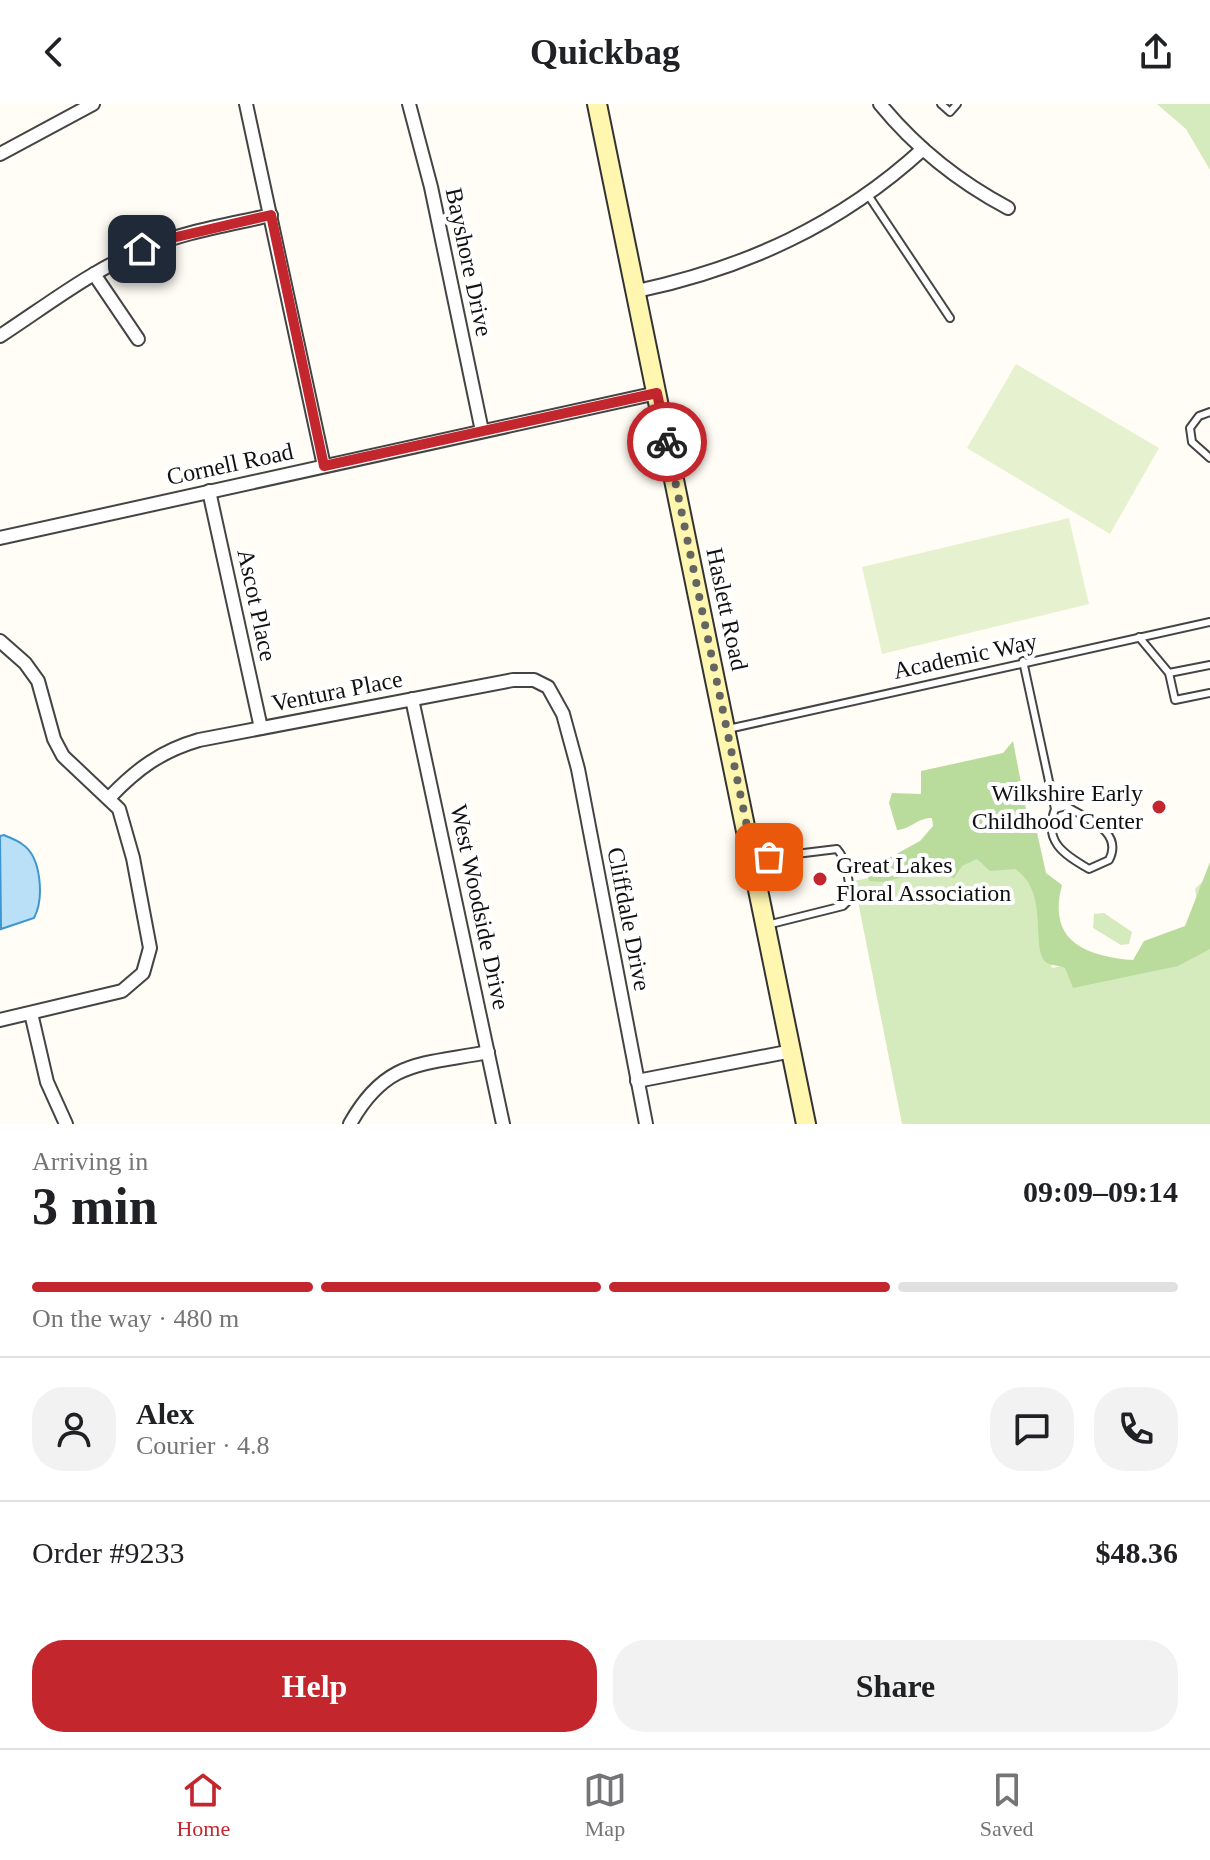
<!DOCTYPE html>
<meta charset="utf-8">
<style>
body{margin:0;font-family:Georgia,serif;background:#f2f2f2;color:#202124;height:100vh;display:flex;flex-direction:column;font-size:30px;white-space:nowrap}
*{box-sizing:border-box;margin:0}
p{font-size:26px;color:#757577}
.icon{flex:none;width:44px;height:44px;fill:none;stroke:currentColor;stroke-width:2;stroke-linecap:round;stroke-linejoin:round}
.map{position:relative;height:1020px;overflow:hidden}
.drawer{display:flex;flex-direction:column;background:#fff;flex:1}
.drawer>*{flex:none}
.pin{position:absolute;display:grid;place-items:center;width:68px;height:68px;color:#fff;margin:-34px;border-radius:16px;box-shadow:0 4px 12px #0006}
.courier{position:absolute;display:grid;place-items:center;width:80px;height:80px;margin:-40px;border:6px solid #c4262e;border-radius:50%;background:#fff;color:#222;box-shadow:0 2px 10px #0007}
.overview em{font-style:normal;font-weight:600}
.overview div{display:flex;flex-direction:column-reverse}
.overview{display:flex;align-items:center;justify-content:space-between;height:136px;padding:0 32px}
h1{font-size:52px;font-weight:600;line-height:60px}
.bar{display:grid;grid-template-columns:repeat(4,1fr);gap:12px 8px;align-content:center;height:96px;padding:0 32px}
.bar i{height:10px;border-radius:6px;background:#e0e0e0}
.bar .active{background:#c4262e}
.bar p{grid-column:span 4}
.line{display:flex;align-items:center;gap:20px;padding:0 32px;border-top:2px solid #e0e0e0}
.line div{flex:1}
.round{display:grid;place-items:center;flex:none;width:84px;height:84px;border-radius:32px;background:#f2f2f2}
.cta{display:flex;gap:16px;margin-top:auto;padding:16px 32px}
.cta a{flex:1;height:92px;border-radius:32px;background:#c4262e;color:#fff;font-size:32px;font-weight:600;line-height:92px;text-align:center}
.cta a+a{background:#f2f2f2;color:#202124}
header{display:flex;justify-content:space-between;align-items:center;height:104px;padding:0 32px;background:#fff;font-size:36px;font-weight:600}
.tab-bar{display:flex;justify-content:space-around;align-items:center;height:112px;border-top:2px solid #e0e0e0;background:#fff;font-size:22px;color:#757577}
.tab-bar a{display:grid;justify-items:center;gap:4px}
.tab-bar .active{color:#c4262e}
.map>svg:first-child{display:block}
</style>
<header><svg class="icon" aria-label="back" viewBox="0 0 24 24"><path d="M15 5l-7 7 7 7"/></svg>Quickbag<svg class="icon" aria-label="share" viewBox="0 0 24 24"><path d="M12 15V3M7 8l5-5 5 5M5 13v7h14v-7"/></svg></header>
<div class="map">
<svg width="1210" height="1020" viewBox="0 0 1210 1020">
<rect width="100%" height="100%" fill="#fffdf5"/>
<!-- green -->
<g fill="#d5ebbd">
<path d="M 1157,0 L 1210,0 L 1210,66 L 1186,25 Z"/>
<path d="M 1027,740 L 1052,864 L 1076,859 L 1079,876 L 1205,847 L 1195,785 L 1210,770 L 1210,1020 L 902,1020 L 854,777 Z"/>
<path d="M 1104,809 L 1132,828 L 1129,840 L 1121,841 L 1093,824 L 1094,810 Z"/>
</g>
<!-- forest -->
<path fill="#b9dc9c" d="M 1013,637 L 1029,721 L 1036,724 L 1046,769 L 1062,781 C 1047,837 1085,852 1133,856 L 1144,837 L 1185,822 L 1210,758 L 1210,845 L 1178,862 L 1073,884 L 1065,864 C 1059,861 1052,862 1047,859 C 1029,846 1051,788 1015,765 L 990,767 L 977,755 L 962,762 L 954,774 L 928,766 L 884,778 L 869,777 L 867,766 L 889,761 L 889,754 L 920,737 L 933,722 L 932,714 C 917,714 911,725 897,726 L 889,699 L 892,689 L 921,690 L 921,667 L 1003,649 Z"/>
<!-- pitch -->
<g fill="#e6f2cf">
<path d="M 1016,260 L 1159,344 L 1110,430 L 967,344 Z"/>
<path d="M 1069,414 L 1089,500 L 882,550 L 862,463 Z"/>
</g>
<!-- water -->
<path fill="#b9e0f7" stroke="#3f96cf" stroke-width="2" d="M 4,731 C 10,734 17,736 22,740 C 42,753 44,795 34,814 L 1,825 L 0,732 Z"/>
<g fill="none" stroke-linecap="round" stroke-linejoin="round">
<defs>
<g id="lane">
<path d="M 941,0 L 950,8 L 957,0"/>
<path d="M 868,91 L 950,214"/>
<path d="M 1210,308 L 1199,312 L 1190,324 L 1192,338 L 1210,354"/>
<path d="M 1139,533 L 1169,569 L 1175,596 L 1210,589"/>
<path d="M 1023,557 L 1055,705 C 1043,737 1063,750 1089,765 L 1109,756 C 1124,727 1086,715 1066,702 L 1055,705"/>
<path d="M 1169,569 L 1210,561"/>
<path d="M 728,625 L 1210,518"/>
<path d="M 755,755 L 837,745 C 847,756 850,780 850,795 L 843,802 L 767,821"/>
</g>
<g id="street">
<path d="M 246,0 L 324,362"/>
<path d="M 409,0 L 431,83 L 482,327"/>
<path d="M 880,0 C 916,44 959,78 1008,104"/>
<path d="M 0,50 L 93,0"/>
<path d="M 94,170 L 138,235"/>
<path d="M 637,187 C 745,164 840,121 923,45"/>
<path d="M 0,232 C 46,202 91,167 141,146 C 182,128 228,121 271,111"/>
<path d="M 209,387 L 261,624"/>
<path d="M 0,434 L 657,289"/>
<path d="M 0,537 L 25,559 L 38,577 L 54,635 L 63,652 L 119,705 L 133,754 L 150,844 L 143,869 L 122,887 L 0,916"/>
<path d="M 412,595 L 503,1020"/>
<path d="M 110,693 C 137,665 161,647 199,636 L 513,576 L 534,576 L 548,583 L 563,610 L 578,665 L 646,1020"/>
<path d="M 31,909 L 47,978 L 66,1020"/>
<path d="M 637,977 L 792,947"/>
<path d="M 350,1020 C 386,955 422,961 488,948"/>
</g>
<path id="secondary" d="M 597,0 L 806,1020"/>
</defs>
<!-- lane casing -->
<use href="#lane" stroke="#444" stroke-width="10"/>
<!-- street casing -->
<use href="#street" stroke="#444" stroke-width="16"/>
<!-- secondary casing -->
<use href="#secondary" stroke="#333" stroke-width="22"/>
<!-- lane -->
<use href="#lane" stroke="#fff" stroke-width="6"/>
<!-- street -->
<use href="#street" stroke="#fff" stroke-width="12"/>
<!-- secondary -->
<use href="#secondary" stroke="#fff6b0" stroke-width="18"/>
</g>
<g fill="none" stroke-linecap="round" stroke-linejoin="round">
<!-- done -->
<path stroke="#646461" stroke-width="8" stroke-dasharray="0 14.4" d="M 667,338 L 754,756 L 769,753"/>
<!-- route -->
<path stroke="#c4262e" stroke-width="10" d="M 142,145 L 172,134 L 271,111 L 324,362 L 657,289 L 667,338"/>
</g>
<!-- markers -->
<g fill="#c4262e" stroke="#fff" stroke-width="3">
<circle cx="1159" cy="703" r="8"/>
<circle cx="820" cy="775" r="8"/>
</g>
<g text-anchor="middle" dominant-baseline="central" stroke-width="8" stroke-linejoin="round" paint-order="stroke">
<!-- street labels -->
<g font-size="24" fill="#111" stroke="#fff">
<text transform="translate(469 158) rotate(78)">Bayshore Drive</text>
<text transform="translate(230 360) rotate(-12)">Cornell Road</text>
<text transform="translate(257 501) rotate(78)">Ascot Place</text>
<text transform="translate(727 505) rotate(78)">Haslett Road</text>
<text transform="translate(965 552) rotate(-12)">Academic Way</text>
<text transform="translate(337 587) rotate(-11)">Ventura Place</text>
<text transform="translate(480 803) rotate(78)">West Woodside Drive</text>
<text transform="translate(629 815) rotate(79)">Cliffdale Drive</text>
</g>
<!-- poi labels -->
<g font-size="24" fill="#111" stroke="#fff" text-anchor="end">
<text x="1143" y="689">Wilkshire Early<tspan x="1143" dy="28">Childhood Center</tspan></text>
<text x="836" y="761" text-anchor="start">Great Lakes<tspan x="836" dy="28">Floral Association</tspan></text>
</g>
</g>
</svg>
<div class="pin" style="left:769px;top:753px;background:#ea580c"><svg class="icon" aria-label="bag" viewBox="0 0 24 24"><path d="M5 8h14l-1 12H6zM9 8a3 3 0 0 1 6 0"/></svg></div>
<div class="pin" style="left:142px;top:145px;background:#1f2937"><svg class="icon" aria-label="home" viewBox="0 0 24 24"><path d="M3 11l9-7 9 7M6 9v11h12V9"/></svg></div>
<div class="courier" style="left:667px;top:338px"><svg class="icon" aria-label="bike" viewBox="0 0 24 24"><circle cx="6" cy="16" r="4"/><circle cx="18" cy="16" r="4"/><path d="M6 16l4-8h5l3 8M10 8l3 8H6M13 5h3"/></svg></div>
</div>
<section class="drawer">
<div class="overview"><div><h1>3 min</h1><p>Arriving in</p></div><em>09:09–09:14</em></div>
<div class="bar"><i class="active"></i><i class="active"></i><i class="active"></i><i></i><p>On the way · 480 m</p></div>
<div class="line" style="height:144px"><a class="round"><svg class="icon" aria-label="person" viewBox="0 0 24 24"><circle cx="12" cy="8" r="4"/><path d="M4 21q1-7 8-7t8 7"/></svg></a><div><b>Alex</b><p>Courier · 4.8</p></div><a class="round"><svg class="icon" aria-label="chat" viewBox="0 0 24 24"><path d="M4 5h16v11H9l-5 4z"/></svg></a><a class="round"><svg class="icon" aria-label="phone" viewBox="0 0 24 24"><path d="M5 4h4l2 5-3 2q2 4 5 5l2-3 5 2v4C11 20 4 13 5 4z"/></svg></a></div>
<div class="line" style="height:104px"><div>Order #9233</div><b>$48.36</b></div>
<div class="cta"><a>Help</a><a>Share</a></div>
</section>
<nav class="tab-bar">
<a class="active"><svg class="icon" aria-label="home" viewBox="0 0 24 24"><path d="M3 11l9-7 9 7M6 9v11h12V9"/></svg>Home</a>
<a><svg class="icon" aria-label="map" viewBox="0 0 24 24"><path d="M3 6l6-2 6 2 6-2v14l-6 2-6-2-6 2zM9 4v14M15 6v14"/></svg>Map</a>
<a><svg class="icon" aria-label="saved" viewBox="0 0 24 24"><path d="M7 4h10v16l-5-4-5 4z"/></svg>Saved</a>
</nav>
